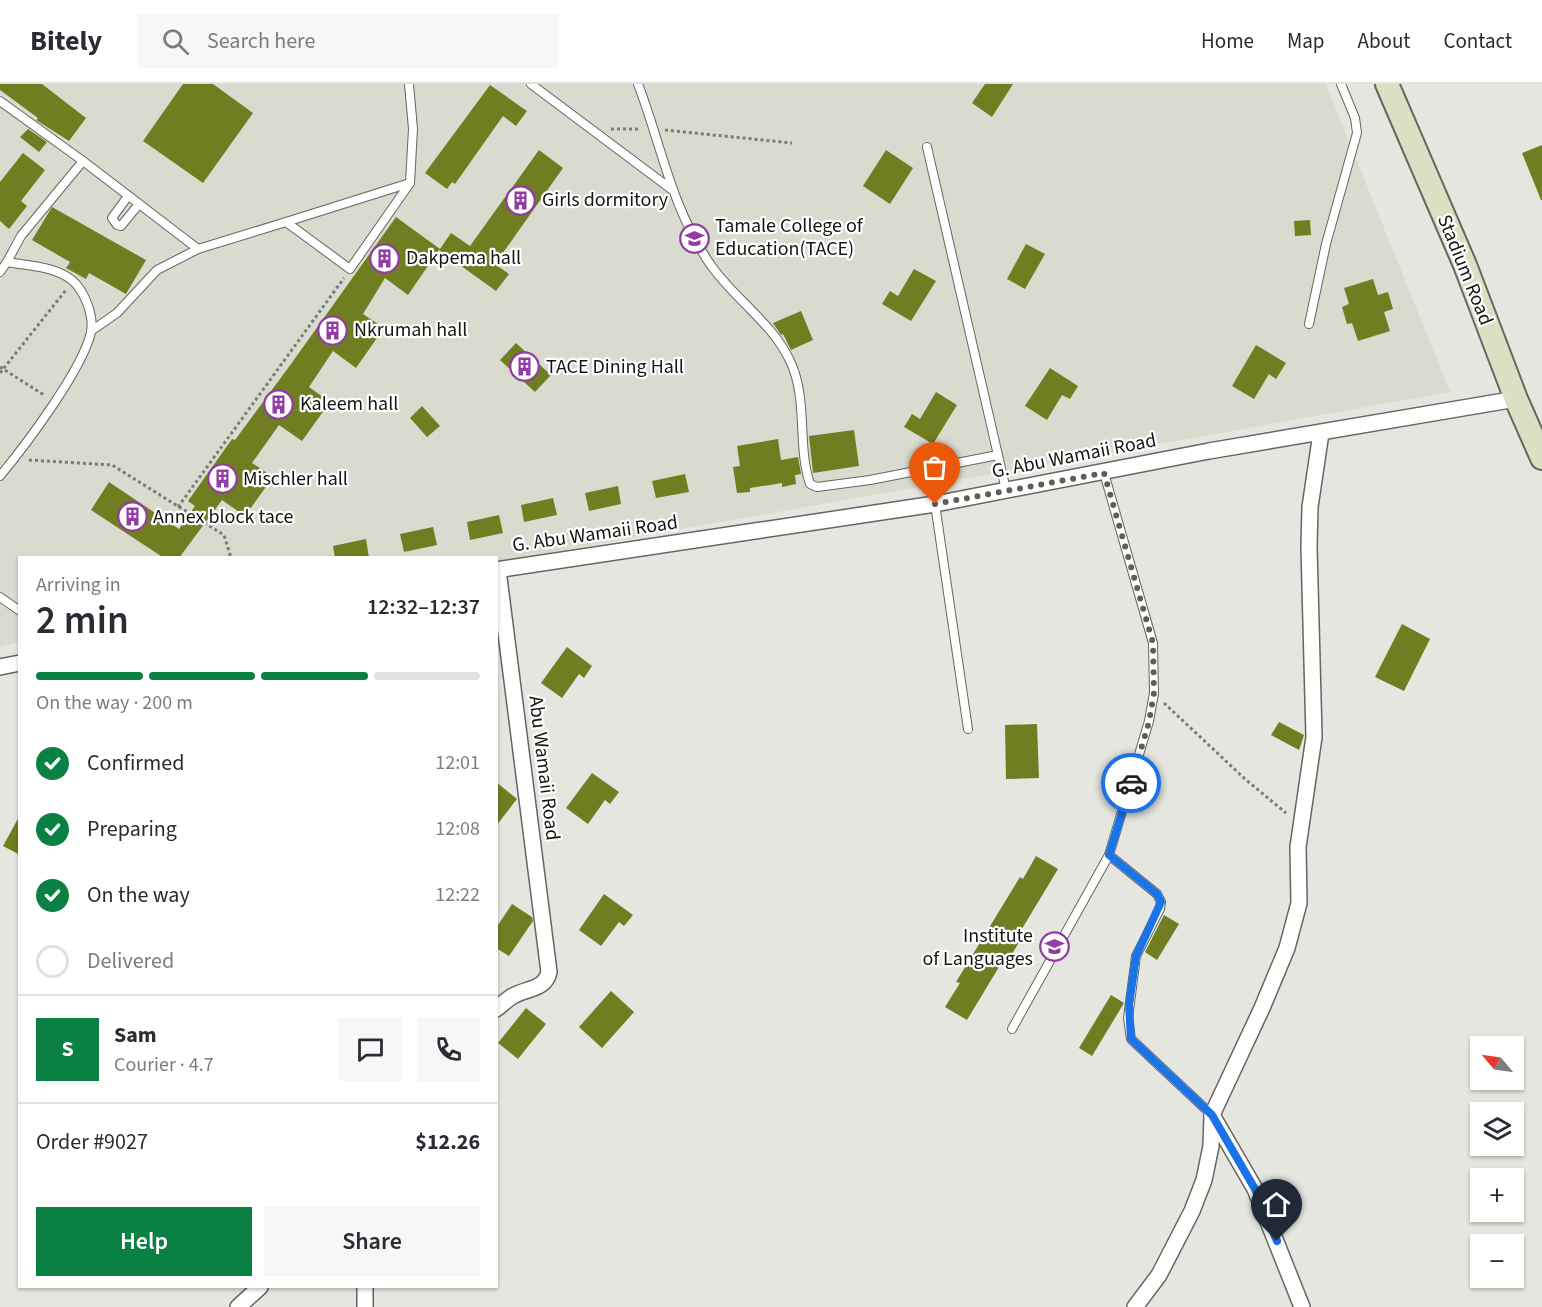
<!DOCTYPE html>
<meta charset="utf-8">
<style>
body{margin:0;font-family:"Source Sans 3",sans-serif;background:#f7f7f7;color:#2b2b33;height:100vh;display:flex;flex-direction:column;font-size:22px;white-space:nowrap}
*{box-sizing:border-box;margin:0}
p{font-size:20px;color:#7c7c81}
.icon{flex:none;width:33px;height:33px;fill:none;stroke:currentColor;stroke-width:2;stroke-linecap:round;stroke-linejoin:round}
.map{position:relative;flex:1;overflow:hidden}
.drawer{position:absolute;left:18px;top:472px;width:480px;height:732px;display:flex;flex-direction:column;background:#fff;border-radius:0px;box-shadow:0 2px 4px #0004}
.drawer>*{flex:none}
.needle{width:39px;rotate:299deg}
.controls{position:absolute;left:1470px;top:952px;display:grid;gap:12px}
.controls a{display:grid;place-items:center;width:54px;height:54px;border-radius:0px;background:#fff;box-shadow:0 2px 4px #0004;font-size:30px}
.pin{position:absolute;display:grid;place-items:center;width:51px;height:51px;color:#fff;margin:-62px -26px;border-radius:50% 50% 50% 0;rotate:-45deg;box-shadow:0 0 6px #0007}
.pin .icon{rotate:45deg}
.courier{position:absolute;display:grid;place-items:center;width:60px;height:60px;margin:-30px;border:4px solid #1a73e8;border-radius:50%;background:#fff;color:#222;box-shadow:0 2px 8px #0007}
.headline em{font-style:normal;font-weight:600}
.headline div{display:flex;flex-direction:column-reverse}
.headline{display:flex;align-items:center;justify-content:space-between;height:102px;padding:0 18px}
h1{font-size:39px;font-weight:600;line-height:45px}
.bar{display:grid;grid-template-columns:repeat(4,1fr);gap:9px 6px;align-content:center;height:72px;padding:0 18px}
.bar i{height:8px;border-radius:4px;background:#e1e1e2}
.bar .active{background:#0b8043}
.bar p{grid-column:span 4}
.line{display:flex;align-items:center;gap:15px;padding:0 18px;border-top:2px solid #e1e1e2}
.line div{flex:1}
.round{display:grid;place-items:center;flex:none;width:63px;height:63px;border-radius:0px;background:#f7f7f7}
ol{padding:0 18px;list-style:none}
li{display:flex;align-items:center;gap:18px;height:66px}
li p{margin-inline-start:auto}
li .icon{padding:6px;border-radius:50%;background:#0b8043;color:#fff;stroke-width:4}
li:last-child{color:#7c7c81}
li i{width:33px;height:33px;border:3px solid #e1e1e2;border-radius:50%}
.cta{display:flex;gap:12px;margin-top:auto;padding:12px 18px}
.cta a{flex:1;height:69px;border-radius:0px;background:#0b8043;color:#fff;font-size:24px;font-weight:600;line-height:69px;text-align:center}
.cta a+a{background:#f7f7f7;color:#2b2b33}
header{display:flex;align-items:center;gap:36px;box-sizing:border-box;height:84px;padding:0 30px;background:#fff;border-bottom:2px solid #e1e1e2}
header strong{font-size:28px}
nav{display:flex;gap:33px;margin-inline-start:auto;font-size:21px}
.search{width:420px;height:54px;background:#f7f7f7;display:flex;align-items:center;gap:15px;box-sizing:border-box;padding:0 21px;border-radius:0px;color:#7c7c81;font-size:22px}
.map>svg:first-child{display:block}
</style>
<header>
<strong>Bitely</strong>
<div class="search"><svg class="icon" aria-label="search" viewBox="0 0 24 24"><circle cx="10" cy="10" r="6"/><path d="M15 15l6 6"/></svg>Search here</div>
<nav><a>Home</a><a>Map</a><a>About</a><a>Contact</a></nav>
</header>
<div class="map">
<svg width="1542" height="1223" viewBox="0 0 1542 1223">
<rect width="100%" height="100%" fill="#e4e6df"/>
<!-- built -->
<path fill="#d8dbce" d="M 0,0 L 1326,0 L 1450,308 L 497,478 L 496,474 L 20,474 L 19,558 L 0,563 Z"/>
<!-- building -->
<g fill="#707e21">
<path d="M 0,0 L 42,0 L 86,34 L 69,57 L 36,36 L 38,34 L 0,6 Z"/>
<path d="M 183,0 L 213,0 L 253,29 L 203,99 L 143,57 Z"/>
<path d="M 985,0 L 1013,0 L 992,33 L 972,19 Z"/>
<path d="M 490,1 L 527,27 L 516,42 L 503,32 L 455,100 L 452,98 L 447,105 L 425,89 Z"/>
<path d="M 28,45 L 47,58 L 39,68 L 20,53 Z"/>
<path d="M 1542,61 L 1542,116 L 1541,116 L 1522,69 Z"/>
<path d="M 539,66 L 563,84 L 495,180 L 509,190 L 496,207 L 439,166 L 408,211 L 385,194 L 363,230 L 384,244 L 356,284 L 333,267 L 309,303 L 330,318 L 302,357 L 279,341 L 252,379 L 273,393 L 245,432 L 222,416 L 179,474 L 164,474 L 91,426 L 109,398 L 179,445 L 195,422 L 188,417 L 232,355 L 235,356 L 291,280 L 396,133 L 440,165 L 451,149 L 470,162 Z"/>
<path d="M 886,66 L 913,84 L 890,120 L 863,102 Z"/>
<path d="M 23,69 L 45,86 L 21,117 L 27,122 L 9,145 L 0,137 L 0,98 Z"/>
<path d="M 52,123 L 146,176 L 126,210 L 89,189 L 86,195 L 66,184 L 70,178 L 32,156 Z"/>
<path d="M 1310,136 L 1311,151 L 1295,152 L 1294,137 Z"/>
<path d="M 1026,160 L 1045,170 L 1025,205 L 1007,195 Z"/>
<path d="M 914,185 L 936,197 L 911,237 L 882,220 L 890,207 L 898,212 Z"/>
<path d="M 1373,195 L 1378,211 L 1388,208 L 1393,225 L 1384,228 L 1390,247 L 1358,257 L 1352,239 L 1347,240 L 1342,223 L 1349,220 L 1344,204 Z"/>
<path d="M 801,227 L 813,256 L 791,266 L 783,250 L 781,251 L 773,239 Z"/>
<path d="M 516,259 L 551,291 L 535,308 L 500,276 Z"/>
<path d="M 1256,261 L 1286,279 L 1276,295 L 1269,290 L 1254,315 L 1232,302 Z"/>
<path d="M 1050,284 L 1078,302 L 1070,315 L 1062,311 L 1047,336 L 1025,322 Z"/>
<path d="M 936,308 L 957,321 L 933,360 L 904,343 L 912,330 L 920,335 Z"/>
<path d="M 422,322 L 440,342 L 427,353 L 410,334 Z"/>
<path d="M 854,346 L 859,382 L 813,389 L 809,352 Z"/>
<path d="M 778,355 L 781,376 L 798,373 L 801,390 L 795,391 L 796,400 L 782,403 L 782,399 L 750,404 L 750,408 L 737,409 L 733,383 L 740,382 L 737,362 Z"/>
<path d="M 685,390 L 689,408 L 656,414 L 652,397 Z"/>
<path d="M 618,402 L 621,420 L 589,427 L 585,409 Z"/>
<path d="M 553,414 L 557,431 L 524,438 L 521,421 Z"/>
<path d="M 499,431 L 503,449 L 470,456 L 467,438 Z"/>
<path d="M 433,443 L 437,461 L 404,468 L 400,450 Z"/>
<path d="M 366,455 L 369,474 L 335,474 L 333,462 Z"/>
<path d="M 1402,540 L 1430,555 L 1404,607 L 1375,593 Z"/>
<path d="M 567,563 L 592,582 L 584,594 L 579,590 L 562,614 L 541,599 Z"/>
<path d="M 1279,638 L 1304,651 L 1299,666 L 1271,651 Z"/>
<path d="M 1037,640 L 1039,694 L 1006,695 L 1005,641 Z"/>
<path d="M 592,689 L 619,708 L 610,720 L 605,716 L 588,740 L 566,724 Z"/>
<path d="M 496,698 L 517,715 L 496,742 Z"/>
<path d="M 20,731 L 20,771 L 3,762 Z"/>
<path d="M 1036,772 L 1058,785 L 1017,853 L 1021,855 L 1009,875 L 1005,873 L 967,936 L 945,923 L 960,899 L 956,898 L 1020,793 L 1023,795 Z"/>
<path d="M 604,810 L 633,831 L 624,842 L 619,838 L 601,862 L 579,846 Z"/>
<path d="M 512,820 L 532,833 L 533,837 L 509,872 L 496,864 L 496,844 Z"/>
<path d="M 1164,831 L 1179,840 L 1157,876 L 1145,868 Z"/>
<path d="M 611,907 L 634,928 L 602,964 L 579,943 Z"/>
<path d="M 1111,911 L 1124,919 L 1092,972 L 1079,964 Z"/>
<path d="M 526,924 L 546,940 L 518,975 L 498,959 Z"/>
</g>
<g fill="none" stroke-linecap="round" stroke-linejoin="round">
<defs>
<g id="service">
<path d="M 531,0 L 671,105"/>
<path d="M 638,0 C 662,63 670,119 708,177 C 731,213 773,238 791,279 C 808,317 797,362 810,400 L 817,403 L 870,396 L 998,371"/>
<path d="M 0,17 L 83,77 L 21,152 L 7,178"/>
<path d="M 927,63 L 1006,406"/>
<path d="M 83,77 L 198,165"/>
<path d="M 128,112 L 112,134 L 117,141 L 121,142 L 139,120"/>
<path d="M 286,138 L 410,99"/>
<path d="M 0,188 L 7,178 C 29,182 55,182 73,197 C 85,208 94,232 91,248 C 83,285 25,362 0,392"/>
<path d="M 1309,240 L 1326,160 L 1357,49 L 1355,34 L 1341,0"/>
<path d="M 91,247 L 117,229 L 157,186 L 198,165 L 286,138 L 350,185 L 410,99 L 413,45 L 409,0"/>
<path d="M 935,420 L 968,645"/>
<path d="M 0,513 L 20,527"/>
<path d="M 1109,771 L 1157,810 L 1161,818 L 1160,825 L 1136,872 L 1128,934 L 1131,955 L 1212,1031"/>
<path d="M 1012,945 L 1109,771 L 1149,637 L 1154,609 L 1153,559 L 1104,389"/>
</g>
<g id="minor">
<path d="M 496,486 L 935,420 L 1209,367 L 1516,315"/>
<path d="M 0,583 L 20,579"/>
<path d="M 496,925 C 502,921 507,915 513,912 C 527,904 545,906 549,888 L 498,486"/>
<path d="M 1212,1031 L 1255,1105 L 1302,1223"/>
<path d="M 365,1203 L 365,1223"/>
<path d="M 238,1223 L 260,1203"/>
<path d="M 1135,1223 L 1159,1191 L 1192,1127 L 1204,1096 L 1211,1062 L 1212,1031 L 1262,924 L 1287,864 L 1299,819 L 1298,763 L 1314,653 L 1309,463 L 1310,423 L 1321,349"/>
</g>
<path id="secondary" d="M 1387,0 L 1465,181 L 1516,315 L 1542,374"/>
</defs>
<!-- service casing -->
<use href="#service" stroke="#646660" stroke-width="10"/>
<!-- minor casing -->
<use href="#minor" stroke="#646660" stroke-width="18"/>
<!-- secondary casing -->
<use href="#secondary" stroke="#646660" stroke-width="26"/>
<!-- path -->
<g stroke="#7a7b77" stroke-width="3" stroke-dasharray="3 3" stroke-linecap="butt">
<path d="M 611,45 L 641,45"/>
<path d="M 665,46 L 792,59"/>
<path d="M 0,283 L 44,311"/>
<path d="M 0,289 L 66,206"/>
<path d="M 29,376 L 112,381 L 224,451 L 231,474"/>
<path d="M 178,423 L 344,194"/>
<path d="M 1164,619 L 1245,695 L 1286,729"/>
</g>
<!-- service -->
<use href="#service" stroke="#fff" stroke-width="8"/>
<!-- minor -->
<use href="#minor" stroke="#fff" stroke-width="15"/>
<!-- secondary -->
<use href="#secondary" stroke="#dbe0c2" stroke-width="22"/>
</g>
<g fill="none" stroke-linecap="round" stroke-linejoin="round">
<!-- done -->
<path stroke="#5d5e5a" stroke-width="6" stroke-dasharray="0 10.8" d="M 935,420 L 1104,389 L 1153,559 L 1154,609 L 1149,638 L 1131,699"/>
<!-- route -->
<path stroke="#1a73e8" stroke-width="8" d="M 1131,699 L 1109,771 L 1157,810 L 1161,818 L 1136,872 L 1129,921 L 1131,955 L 1212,1031 L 1255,1105 L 1277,1157"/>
</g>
<!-- icons -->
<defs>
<symbol id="building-ring" viewBox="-11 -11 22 22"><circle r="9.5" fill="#fff" stroke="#933ba7" stroke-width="1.5"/><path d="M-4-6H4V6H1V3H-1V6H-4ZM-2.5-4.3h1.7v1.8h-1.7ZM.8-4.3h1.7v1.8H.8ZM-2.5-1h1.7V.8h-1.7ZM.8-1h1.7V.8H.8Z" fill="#933ba7"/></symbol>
<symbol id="university-ring" viewBox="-11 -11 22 22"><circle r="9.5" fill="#fff" stroke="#933ba7" stroke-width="1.5"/><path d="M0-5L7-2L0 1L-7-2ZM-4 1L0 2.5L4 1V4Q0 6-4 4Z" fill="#933ba7"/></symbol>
<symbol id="school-ring" viewBox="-11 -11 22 22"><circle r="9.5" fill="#fff" stroke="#933ba7" stroke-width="1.5"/><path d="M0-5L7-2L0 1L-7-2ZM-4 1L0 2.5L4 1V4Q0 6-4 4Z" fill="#933ba7"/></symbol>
</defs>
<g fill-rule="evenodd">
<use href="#building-ring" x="504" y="100" width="33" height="33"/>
<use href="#university-ring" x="678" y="138" width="33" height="33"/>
<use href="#building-ring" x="368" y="158" width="33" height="33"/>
<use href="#building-ring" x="316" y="230" width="33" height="33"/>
<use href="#building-ring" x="508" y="266" width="33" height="33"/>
<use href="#building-ring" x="262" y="304" width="33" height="33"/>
<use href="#building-ring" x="206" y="378" width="33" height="33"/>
<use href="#building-ring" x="116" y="416" width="33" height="33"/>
<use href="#school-ring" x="1038" y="846" width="33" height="33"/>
</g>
<g text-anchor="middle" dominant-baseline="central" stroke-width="4.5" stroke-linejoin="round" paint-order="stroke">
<!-- poi labels -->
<g font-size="20" fill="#151513" stroke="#fff" text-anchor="start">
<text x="542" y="116">Girls dormitory</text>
<text x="715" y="142">Tamale College of<tspan x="715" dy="23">Education(TACE)</tspan></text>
<text x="406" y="174">Dakpema hall</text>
<text x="354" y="246">Nkrumah hall</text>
<text x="546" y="283">TACE Dining Hall</text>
<text x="300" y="320">Kaleem hall</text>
<text x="243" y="395">Mischler hall</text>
<text x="153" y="433">Annex block tace</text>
<text x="1033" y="852" text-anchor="end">Institute<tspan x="1033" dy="23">of Languages</tspan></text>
</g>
<!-- street labels -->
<g font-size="20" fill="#151513" stroke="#fff">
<text transform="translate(1465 186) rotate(68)">Stadium Road</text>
<text transform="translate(1074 372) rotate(-11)">G. Abu Wamaii Road</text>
<text transform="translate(595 450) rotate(-8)">G. Abu Wamaii Road</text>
<text transform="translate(544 684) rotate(83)">Abu Wamaii Road</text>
</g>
</g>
</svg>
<div class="controls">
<a><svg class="needle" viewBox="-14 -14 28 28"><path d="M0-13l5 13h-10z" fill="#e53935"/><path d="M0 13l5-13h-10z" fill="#7c7c81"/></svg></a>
<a><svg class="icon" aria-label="layers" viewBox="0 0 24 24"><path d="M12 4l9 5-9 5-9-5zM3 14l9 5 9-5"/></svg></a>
<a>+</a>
<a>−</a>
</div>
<div class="pin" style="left:935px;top:420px;background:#ea580c"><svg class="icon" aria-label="bag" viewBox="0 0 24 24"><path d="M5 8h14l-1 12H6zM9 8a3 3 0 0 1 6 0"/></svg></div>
<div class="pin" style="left:1277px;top:1157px;background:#1f2937"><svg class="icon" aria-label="home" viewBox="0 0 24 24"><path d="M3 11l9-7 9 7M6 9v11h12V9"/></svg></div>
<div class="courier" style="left:1131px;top:699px"><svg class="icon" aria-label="car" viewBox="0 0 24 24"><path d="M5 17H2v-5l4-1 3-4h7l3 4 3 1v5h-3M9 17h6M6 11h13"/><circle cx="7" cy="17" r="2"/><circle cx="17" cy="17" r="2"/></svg></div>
<section class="drawer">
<div class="headline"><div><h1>2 min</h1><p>Arriving in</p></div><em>12:32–12:37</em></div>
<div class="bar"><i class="active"></i><i class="active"></i><i class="active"></i><i></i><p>On the way · 200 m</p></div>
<ol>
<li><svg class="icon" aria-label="check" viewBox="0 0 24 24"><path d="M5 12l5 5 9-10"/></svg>Confirmed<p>12:01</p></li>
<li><svg class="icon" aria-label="check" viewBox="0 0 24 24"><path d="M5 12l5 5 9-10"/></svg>Preparing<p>12:08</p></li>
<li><svg class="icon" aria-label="check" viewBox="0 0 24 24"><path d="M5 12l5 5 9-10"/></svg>On the way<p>12:22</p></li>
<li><i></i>Delivered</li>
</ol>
<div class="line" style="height:108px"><b class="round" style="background:#0b8043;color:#fff">S</b><div><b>Sam</b><p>Courier · 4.7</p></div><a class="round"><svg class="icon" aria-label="chat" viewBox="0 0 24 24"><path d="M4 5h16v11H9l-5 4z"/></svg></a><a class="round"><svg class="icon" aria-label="phone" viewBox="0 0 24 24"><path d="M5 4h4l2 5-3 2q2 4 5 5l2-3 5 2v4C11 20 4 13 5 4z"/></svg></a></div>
<div class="line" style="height:78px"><div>Order #9027</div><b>$12.26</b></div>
<div class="cta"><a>Help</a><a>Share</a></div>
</section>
</div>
